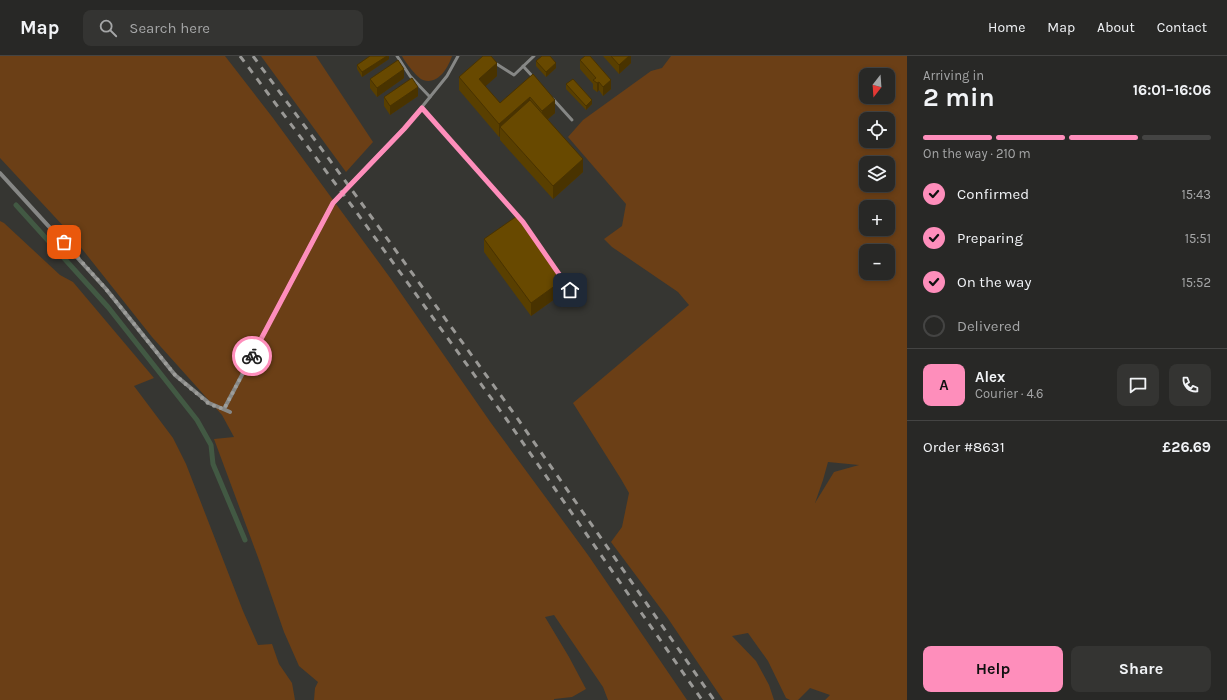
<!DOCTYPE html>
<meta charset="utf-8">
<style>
body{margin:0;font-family:Karla,sans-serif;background:#343432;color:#f1f3f6;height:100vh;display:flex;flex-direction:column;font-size:15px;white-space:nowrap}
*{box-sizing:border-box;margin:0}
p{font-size:13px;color:#a5a6a7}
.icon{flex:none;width:22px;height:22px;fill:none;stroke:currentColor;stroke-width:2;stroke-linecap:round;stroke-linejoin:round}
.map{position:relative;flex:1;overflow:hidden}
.side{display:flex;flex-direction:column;background:#282826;width:320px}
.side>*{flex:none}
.needle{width:26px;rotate:197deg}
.controls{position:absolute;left:859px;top:12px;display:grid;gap:8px}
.controls a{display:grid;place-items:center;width:36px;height:36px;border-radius:8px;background:#282826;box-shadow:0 2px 6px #0003,0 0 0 1px #444443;font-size:20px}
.pin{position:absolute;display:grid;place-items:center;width:34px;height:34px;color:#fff;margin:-17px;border-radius:8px;box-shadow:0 2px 6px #0006}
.courier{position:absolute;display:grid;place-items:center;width:40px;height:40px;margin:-20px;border:3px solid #fe8ebb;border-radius:50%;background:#fff;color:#222;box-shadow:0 1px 5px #0007}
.overview em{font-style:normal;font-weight:700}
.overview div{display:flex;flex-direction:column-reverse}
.overview{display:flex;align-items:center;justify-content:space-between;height:68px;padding:0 16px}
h1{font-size:26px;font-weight:700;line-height:30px}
.bar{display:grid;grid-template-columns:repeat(4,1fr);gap:6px 4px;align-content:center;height:48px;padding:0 16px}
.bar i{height:5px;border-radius:3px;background:#444443}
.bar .selected{background:#fe8ebb}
.bar p{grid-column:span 4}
.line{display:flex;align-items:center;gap:10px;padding:0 16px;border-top:1px solid #444443}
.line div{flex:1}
.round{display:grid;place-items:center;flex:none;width:42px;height:42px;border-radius:8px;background:#343432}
ol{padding:0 16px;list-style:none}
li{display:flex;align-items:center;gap:12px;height:44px}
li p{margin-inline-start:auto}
li .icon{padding:4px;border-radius:50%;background:#fe8ebb;color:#111;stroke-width:4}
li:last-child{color:#a5a6a7}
li i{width:22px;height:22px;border:2px solid #444443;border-radius:50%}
.action{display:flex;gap:8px;margin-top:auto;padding:8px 16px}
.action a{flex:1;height:46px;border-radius:8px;background:#fe8ebb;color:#111;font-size:16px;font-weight:700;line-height:46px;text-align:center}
.action a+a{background:#343432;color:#f1f3f6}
header{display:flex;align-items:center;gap:24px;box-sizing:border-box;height:56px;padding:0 20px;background:#282826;border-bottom:1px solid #444443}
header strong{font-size:19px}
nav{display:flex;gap:22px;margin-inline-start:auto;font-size:14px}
.search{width:280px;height:36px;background:#343432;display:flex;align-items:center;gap:10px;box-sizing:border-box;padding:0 14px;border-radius:8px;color:#a5a6a7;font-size:15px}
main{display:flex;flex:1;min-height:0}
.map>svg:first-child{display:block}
</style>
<header>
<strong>Map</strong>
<div class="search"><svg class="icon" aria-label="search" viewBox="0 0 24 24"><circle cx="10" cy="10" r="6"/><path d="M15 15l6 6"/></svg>Search here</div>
<nav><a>Home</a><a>Map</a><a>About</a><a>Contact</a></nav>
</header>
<main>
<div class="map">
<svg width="907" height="644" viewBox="0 0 907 644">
<rect width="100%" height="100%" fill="#363632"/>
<!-- green -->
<g fill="#6b3f16" fill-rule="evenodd">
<path d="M 0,0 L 225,0 L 273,62 L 391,223 L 491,367 L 588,499 L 687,644 L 608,644 L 603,631 L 554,559 L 545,561 L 569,601 L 586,633 L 572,641 L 554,643 L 554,644 L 314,644 L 315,632 L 318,626 L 299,610 L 284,576 L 259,504 L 214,383 L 234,381 L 222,359 L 152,281 L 67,174 L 0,102 Z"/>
<path d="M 261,0 L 316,0 L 373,86 L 346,116 Z"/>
<path d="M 402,0 L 452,0 C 448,12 438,29 423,24 C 417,22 405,6 402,0 Z"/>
<path d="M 671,0 L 907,0 L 907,644 L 825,644 L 830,639 L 810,632 L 798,644 L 790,644 L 786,642 L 768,605 L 748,577 L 732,580 L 756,605 L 769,629 L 774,644 L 723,644 L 667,561 L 611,486 L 622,471 L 629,437 L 621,423 L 573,347 L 689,249 L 678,236 L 612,191 L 604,183 L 622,170 L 626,148 L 568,81 L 583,64 L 651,15 L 662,12 ZM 866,19 L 888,19 L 888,41 L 866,41 ZM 866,63 L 888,63 L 888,85 L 866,85 ZM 866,107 L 888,107 L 888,129 L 866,129 ZM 866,151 L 888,151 L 888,173 L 866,173 ZM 866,195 L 888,195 L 888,217 L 866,217 ZM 828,406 L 859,409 L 834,416 L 815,447 L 823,424 Z"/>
<path d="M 0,165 L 4,167 L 60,219 L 73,226 L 154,322 L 134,330 L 173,382 L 186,408 L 243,555 L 258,589 L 272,588 L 279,608 L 292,627 L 295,644 L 0,644 Z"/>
</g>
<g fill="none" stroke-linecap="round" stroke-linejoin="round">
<!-- stream -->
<path stroke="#425943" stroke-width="5" d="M 16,149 L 108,251 L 197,364 L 211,389 L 213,408 L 245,484"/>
<!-- lane -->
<g stroke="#868785" stroke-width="3">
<path d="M 397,0 L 410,20 L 430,41"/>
<path d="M 495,7 L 514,19 L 534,0"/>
<path d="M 523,10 L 534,22"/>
<path d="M 553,43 L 572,64"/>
<path d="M 422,52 L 523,166 L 570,234"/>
<path d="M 404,73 L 447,20 L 458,0"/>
</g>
<!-- street -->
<g stroke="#868785" stroke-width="4">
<path d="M 0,117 L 106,233 L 175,319 L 209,347 L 230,356"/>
<path d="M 224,353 L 333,147 L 404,73"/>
</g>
<!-- rail -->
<g stroke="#9a9996" stroke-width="3" stroke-dasharray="7 7" stroke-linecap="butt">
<path d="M 240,0 L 352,150 L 507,364 L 702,644"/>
<path d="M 253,0 L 357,141 L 515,359 L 714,644"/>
</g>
</g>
<!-- wall -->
<g fill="#593f00">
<path d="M 389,0 L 389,3 L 362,21 L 357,13 L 357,9 Z"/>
<path d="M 603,0 L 631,0 L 631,7 L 619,18 Z"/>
<path d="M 580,4 L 611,33 L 603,40 L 599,34 L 597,36 L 593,33 L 593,28 L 580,13 Z"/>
<path d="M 536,5 L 556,12 L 546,21 L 536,10 Z"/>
<path d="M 533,18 L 555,57 L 548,63 L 583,116 L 553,143 L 500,84 L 500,80 L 499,81 L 459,34 L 459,21 L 497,20 L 485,30 L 500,47 Z"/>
<path d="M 404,22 L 377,41 L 370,32 L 370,23 Z"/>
<path d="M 566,28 L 592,48 L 586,54 L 566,33 Z"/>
<path d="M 418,40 L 390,59 L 384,50 L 384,41 Z"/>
<path d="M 484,183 L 563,237 L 531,260 L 484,196 Z"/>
</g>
<!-- shaded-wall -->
<g fill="#493300">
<path d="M 387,0 L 389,0 L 389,3 L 362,21 L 362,16 Z"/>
<path d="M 629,0 L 631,0 L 631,7 L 619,18 L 619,9 Z"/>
<path d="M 497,7 L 497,20 L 479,36 L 479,23 Z"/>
<path d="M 556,7 L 556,12 L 546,21 L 546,16 Z"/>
<path d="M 404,13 L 404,22 L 377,41 L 377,32 Z"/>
<path d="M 611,24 L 611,33 L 603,40 L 603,31 Z"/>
<path d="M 599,26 L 599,34 L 597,36 L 597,27 Z"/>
<path d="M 418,31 L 418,40 L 390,59 L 390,50 Z"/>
<path d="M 530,41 L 530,54 L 500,71 L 500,80 L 499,81 L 499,68 Z"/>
<path d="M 555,44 L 555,57 L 542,68 L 542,55 Z"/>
<path d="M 592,44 L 592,48 L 586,54 L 586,50 Z"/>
<path d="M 583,103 L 583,116 L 553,143 L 553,130 Z"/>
<path d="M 563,224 L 563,237 L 531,260 L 531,247 Z"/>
</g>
<!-- building -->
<g fill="#684900" stroke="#493300">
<path d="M 370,0 L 387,0 L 362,16 L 357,9 Z"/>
<path d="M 483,0 L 491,0 L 497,7 L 479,23 L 500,47 L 533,18 L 555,44 L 542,55 L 530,41 L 499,68 L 459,21 Z"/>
<path d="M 542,0 L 550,0 L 556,7 L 546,16 L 536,5 Z"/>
<path d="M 585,0 L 590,0 L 611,24 L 603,31 L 599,26 L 597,27 L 593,24 L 596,22 L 580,4 Z"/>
<path d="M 611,0 L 629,0 L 619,9 Z"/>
<path d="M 398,4 L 404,13 L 377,32 L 370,23 Z"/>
<path d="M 412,22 L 418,31 L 390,50 L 384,41 Z"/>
<path d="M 573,23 L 592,44 L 586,50 L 566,28 Z"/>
<path d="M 530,44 L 583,103 L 553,130 L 500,71 Z"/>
<path d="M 517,160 L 563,224 L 531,247 L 484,183 Z"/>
</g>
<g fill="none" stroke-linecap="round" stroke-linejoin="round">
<!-- done -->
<path stroke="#9d9d9a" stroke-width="4" stroke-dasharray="0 7.2" d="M 64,186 L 106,233 L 175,319 L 209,348 L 224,353 L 252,300"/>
<!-- route -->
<path stroke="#fe8ebb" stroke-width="5" d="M 252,300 L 333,147 L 404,73 L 422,52 L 523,166 L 570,234"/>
</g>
</svg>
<div class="controls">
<a><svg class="needle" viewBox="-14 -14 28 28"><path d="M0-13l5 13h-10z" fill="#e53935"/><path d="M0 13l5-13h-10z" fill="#a5a6a7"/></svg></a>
<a><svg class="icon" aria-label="locate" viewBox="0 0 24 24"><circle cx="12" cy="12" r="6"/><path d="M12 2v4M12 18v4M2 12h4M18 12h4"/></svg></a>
<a><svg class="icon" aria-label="layers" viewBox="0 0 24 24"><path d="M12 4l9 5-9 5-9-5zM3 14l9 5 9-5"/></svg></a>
<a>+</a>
<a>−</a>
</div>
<div class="pin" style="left:64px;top:186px;background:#ea580c"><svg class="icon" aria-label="bag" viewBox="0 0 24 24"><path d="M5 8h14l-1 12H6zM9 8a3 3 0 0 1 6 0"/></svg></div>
<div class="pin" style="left:570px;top:234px;background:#1f2937"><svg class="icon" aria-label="home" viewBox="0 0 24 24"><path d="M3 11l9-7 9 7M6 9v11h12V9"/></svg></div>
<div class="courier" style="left:252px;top:300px"><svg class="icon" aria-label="bike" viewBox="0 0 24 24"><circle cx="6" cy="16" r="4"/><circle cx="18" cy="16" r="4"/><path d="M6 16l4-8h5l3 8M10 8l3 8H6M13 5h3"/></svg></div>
</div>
<section class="side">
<div class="overview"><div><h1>2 min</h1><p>Arriving in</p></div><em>16:01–16:06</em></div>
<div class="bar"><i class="selected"></i><i class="selected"></i><i class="selected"></i><i></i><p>On the way · 210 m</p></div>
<ol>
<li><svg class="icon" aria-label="check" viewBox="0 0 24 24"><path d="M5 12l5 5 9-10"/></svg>Confirmed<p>15:43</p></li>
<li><svg class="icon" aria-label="check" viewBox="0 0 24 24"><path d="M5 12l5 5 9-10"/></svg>Preparing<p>15:51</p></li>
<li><svg class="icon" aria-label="check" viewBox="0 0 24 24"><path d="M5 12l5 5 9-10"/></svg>On the way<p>15:52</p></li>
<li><i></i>Delivered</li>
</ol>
<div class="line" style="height:72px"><b class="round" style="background:#fe8ebb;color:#111">A</b><div><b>Alex</b><p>Courier · 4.6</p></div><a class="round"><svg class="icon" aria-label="chat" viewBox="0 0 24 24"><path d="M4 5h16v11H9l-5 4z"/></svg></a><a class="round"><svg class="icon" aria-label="phone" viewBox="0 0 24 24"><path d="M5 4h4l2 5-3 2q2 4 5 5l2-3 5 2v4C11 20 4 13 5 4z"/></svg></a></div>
<div class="line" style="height:52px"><div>Order #8631</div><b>£26.69</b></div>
<div class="action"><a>Help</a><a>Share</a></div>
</section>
</main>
